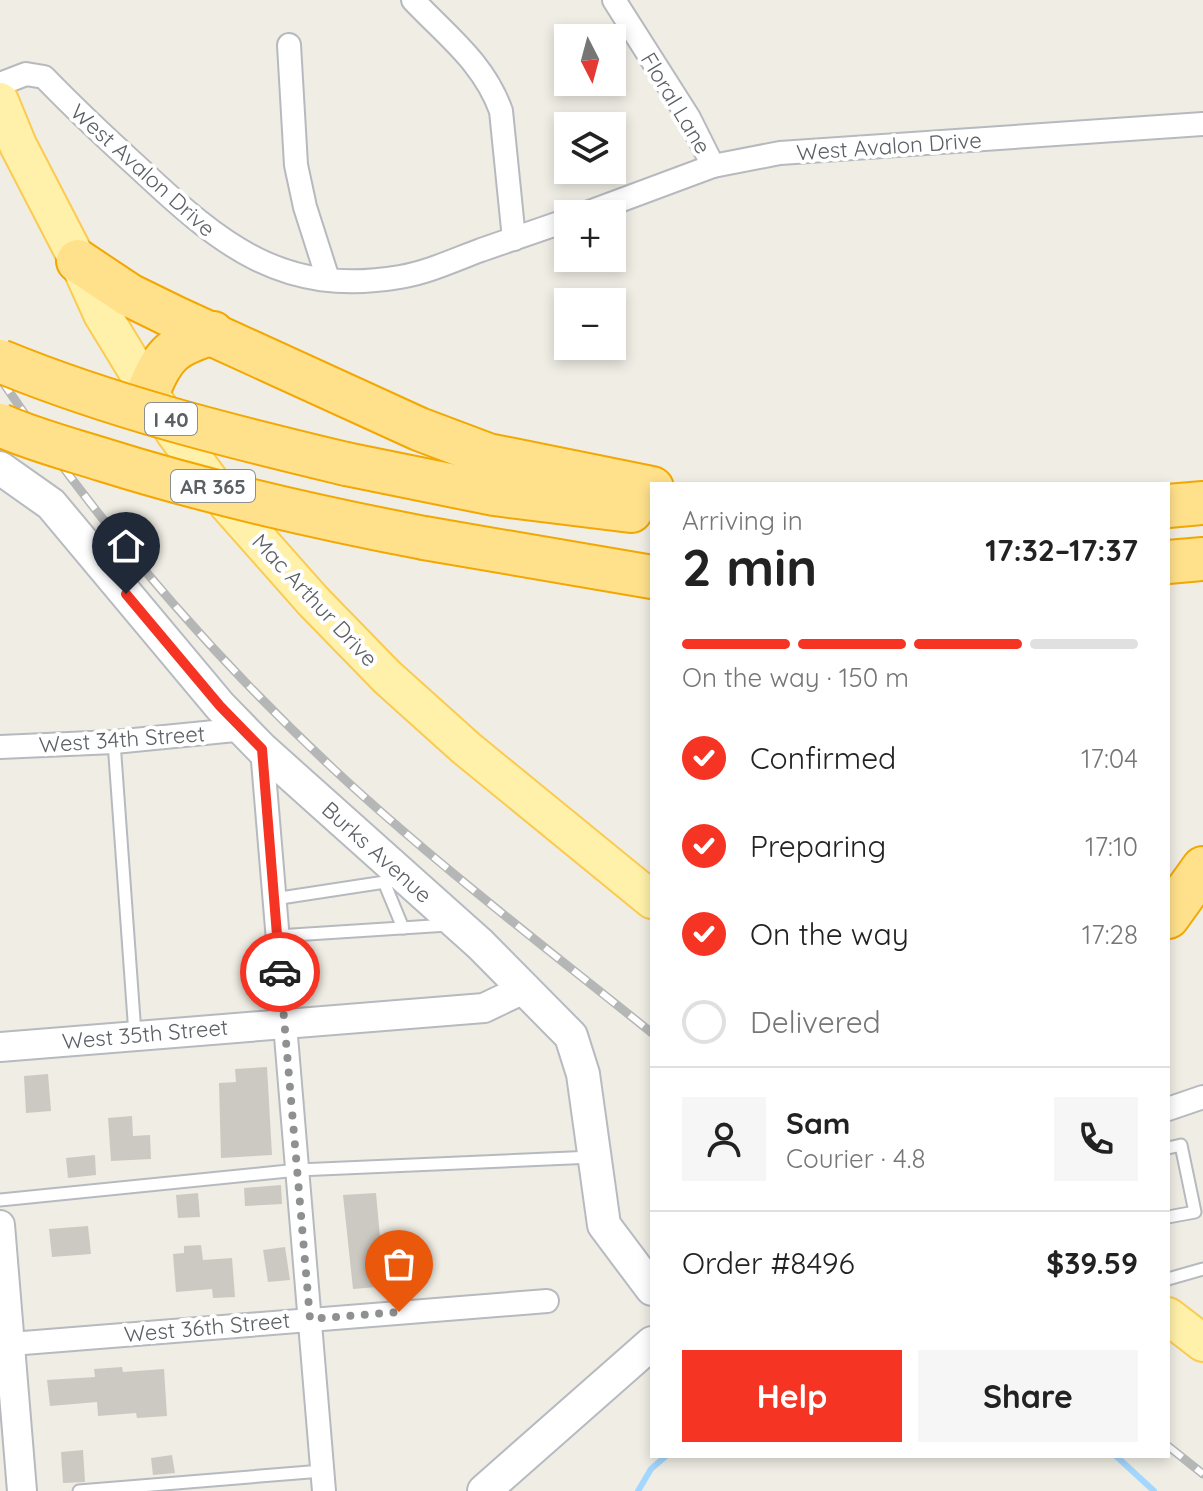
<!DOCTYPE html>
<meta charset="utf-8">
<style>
body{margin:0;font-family:Quicksand,sans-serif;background:#f6f6f6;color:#222;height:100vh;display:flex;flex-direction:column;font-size:30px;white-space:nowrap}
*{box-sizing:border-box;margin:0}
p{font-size:26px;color:#767676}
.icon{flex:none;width:44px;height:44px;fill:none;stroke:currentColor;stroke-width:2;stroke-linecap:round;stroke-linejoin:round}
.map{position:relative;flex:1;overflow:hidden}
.details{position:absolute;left:650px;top:482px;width:520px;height:976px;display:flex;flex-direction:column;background:#fff;border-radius:0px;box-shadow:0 4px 12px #0003}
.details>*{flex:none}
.needle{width:52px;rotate:174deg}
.controls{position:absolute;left:554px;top:24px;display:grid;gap:16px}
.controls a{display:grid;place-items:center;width:72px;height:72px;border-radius:0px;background:#fff;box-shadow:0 4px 12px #0003;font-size:40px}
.pin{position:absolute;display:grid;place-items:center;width:68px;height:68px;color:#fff;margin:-82px -34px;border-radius:50% 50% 50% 0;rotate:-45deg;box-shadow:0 0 8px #0007}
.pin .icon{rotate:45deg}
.courier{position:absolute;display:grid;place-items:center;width:80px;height:80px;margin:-40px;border:6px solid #f53423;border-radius:50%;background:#fff;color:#222;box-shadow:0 2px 10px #0007}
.headline em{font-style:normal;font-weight:700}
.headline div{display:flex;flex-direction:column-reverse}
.headline{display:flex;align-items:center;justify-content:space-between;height:136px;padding:0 32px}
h1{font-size:52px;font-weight:700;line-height:60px}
.bar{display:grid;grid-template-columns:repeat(4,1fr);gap:12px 8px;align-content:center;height:96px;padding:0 32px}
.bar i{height:10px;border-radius:6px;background:#e0e0e0}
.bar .current{background:#f53423}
.bar p{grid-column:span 4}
.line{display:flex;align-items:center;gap:20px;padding:0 32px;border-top:2px solid #e0e0e0}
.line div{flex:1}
.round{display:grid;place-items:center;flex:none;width:84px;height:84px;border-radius:0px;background:#f6f6f6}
ol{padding:0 32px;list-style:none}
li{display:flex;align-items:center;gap:24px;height:88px}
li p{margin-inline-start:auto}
li .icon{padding:8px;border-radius:50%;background:#f53423;color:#fff;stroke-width:4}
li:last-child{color:#767676}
li i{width:44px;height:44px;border:4px solid #e0e0e0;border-radius:50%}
.primary-button{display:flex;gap:16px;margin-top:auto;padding:16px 32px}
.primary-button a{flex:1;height:92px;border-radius:0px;background:#f53423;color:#fff;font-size:32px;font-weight:700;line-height:92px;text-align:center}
.primary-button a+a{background:#f6f6f6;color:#222}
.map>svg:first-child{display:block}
</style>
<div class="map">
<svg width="1203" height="1491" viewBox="0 0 1203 1491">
<rect width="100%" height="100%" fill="#efede4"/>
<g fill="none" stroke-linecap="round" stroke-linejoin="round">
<!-- stream -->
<g stroke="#a4d7ff" stroke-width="6">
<path d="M 1116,1456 L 1154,1491"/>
<path d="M 638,1491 L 651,1469 L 666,1456"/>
</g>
</g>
<!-- building -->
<g fill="#ccc9c2">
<path d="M 267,1067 L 272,1155 L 221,1158 L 219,1083 L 236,1082 L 235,1069 Z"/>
<path d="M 48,1074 L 51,1111 L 26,1113 L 24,1076 Z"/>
<path d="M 132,1116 L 133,1136 L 150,1135 L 151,1159 L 111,1161 L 108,1118 Z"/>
<path d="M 95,1155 L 96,1175 L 68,1178 L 66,1158 Z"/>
<path d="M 281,1185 L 282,1204 L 245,1206 L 244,1188 Z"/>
<path d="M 198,1193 L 200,1217 L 178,1218 L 176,1195 Z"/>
<path d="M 376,1193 L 382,1260 L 398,1258 L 400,1285 L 353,1289 L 343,1195 Z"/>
<path d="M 88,1226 L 91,1254 L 52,1257 L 49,1229 Z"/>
<path d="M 201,1245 L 203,1260 L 232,1258 L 235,1297 L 213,1298 L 212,1289 L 176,1292 L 173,1254 L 184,1253 L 184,1246 Z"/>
<path d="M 285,1247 L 290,1280 L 268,1282 L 263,1250 Z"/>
<path d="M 122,1367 L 123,1372 L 164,1369 L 167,1416 L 137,1418 L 136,1413 L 98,1416 L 97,1402 L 50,1406 L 47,1380 L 95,1377 L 94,1369 Z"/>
<path d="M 83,1450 L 85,1482 L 63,1483 L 61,1452 Z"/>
<path d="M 172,1455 L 175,1473 L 153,1475 L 151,1458 Z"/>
</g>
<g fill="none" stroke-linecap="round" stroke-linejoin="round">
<defs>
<g id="service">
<path d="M 114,742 L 135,1034"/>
<path d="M 384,882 L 403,928"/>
<path d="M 274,899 L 398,880"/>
<path d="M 277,936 L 448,925"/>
<path d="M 1168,1148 L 1181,1145 L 1195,1212 L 1168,1217"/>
<path d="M 0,1200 L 298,1170 L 593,1157"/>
<path d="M 1168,1279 L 1203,1269"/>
<path d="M 79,1491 L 322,1471"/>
</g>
<g id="minor">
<path d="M 413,0 C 447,36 484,63 501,111 L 514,239"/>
<path d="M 614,0 L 689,118 L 713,166"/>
<path d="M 289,45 L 296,165 L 305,207 L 328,279"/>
<path d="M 0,84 L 26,74 L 44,77 C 75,109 108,140 141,170 C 221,245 283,297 400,277 C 429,272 454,260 481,250 C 510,240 539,230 568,220"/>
<path d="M 584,214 L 713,166 L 780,153 L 1203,124"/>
<path d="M 0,747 L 114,742 L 245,729"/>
<path d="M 262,749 L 324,1491"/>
<path d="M 1168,1109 L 1203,1097"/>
<path d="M 11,1344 L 547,1301"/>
</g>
<g id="tertiary">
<path d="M 0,1047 L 484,1008 L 526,988"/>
<path d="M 0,1225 L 22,1491"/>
</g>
<g id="secondary">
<path d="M 0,468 L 51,504 L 220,706 L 262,749 L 480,944 L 571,1036 L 583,1074 L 604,1225 L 652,1289"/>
<path d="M 484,1491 L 652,1343"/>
</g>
<g id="primary">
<path d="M 0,101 L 18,145 L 78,261 L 102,314 L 174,432 L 228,505 L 313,601 L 387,677 L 466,748 L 652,900"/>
<path d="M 1168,1316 L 1203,1343"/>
</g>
<g id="motorway">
<path d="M 78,261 L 129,295 L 176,318 L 419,429 L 488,455 L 652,488"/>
<path d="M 149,390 C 164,352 175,345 213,333"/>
<path d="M 346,464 L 494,494 L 631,511"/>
<path d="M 1168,506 L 1203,503"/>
<path d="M 424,538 L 652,577"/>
<path d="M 1168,562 L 1203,559"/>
<path d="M 1168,917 L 1203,868"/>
</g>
</defs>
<!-- service casing -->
<use href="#service" stroke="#b6babf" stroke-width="15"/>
<!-- minor casing -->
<use href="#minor" stroke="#b6babf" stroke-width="26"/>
<!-- tertiary casing -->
<use href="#tertiary" stroke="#b6babf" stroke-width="32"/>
<!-- secondary casing -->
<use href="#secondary" stroke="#b7bbc1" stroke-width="36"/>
<!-- primary casing -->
<use href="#primary" stroke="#fbcb51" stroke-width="40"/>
<!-- motorway casing -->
<use href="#motorway" stroke="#f3a700" stroke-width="46"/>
<!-- service -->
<use href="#service" stroke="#fff" stroke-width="11"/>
<!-- minor -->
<use href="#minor" stroke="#fff" stroke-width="22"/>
<!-- tertiary -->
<use href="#tertiary" stroke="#fff" stroke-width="28"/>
<!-- secondary -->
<use href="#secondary" stroke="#fff" stroke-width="32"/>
<!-- primary -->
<use href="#primary" stroke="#fff1a9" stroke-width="36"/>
<!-- motorway -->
<use href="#motorway" stroke="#ffe18b" stroke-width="42"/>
<defs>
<g id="rail">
<path d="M 0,378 C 100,527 219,665 352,786 C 448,873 551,952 652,1033"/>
<path d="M 1168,1446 L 1203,1474"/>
</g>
</defs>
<!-- rail casing -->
<use href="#rail" stroke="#b5b6b6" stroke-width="9"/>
<!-- rail -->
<use href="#rail" stroke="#fff" stroke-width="6" stroke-dasharray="18" stroke-linecap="butt"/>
<defs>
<g id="motorway-bridge">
<path d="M 0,361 C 112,407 229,436 346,464"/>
<path d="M 0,425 C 34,440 69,449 104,460 C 209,493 315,517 424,538"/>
</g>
</defs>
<!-- motorway-bridge casing -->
<use href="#motorway-bridge" stroke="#f3a700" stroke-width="46" stroke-linecap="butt"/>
<!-- motorway-bridge -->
<use href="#motorway-bridge" stroke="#ffe18b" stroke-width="42"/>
</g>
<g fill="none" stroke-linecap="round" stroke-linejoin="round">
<!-- done -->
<path stroke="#8f9191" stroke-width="8" stroke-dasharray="0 14.4" d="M 280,972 L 310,1319 L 399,1312"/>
<!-- route -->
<path stroke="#f53423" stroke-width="10" d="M 126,594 L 220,706 L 262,749 L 280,972"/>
</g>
<g text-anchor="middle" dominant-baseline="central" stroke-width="8" stroke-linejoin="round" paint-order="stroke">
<!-- shield labels -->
<g fill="#fff" stroke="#8d9093" stroke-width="2">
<rect x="145" y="403" width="52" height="32" rx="6"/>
<rect x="171" y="470" width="84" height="32" rx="6"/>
</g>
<g font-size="20" font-weight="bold" fill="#5c6065">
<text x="171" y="419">I 40</text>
<text x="213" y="486">AR 365</text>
</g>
<!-- street labels -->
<g font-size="22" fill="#5c6065" stroke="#fff">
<text transform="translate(676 103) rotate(59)">Floral Lane</text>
<text transform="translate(889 146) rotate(-4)">West Avalon Drive</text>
<text transform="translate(143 170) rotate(42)">West Avalon Drive</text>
<text transform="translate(315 600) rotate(47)">Mac Arthur Drive</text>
<text transform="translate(122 739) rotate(-4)">West 34th Street</text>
<text transform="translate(377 852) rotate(42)">Burks Avenue</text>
<text transform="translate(145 1034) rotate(-5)">West 35th Street</text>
<text transform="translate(207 1327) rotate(-5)">West 36th Street</text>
</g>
</g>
</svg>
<div class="controls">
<a><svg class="needle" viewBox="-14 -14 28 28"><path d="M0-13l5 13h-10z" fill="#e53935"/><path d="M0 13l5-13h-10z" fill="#767676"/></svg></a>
<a><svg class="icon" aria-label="layers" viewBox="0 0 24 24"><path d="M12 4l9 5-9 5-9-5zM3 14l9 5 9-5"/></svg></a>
<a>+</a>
<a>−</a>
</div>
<div class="pin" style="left:399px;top:1312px;background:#ea580c"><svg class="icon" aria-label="bag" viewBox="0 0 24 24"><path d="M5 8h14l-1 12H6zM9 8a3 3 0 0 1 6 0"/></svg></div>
<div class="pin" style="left:126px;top:594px;background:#1f2937"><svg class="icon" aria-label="home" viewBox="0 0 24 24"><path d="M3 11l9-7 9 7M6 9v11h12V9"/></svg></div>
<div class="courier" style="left:280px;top:972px"><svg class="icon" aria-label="car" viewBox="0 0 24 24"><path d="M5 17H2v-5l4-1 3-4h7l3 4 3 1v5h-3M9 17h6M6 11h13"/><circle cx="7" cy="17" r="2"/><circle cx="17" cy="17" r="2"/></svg></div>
<section class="details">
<div class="headline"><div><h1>2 min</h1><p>Arriving in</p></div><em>17:32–17:37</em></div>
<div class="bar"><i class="current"></i><i class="current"></i><i class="current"></i><i></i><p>On the way · 150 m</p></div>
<ol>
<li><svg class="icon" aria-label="check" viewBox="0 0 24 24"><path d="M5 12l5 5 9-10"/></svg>Confirmed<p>17:04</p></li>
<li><svg class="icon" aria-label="check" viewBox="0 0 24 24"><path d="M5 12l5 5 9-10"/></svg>Preparing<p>17:10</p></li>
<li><svg class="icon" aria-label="check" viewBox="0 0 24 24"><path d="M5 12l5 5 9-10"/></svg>On the way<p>17:28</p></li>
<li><i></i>Delivered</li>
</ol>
<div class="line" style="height:144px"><a class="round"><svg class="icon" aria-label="person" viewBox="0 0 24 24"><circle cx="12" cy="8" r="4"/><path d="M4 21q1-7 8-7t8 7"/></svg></a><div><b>Sam</b><p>Courier · 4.8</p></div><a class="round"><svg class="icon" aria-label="phone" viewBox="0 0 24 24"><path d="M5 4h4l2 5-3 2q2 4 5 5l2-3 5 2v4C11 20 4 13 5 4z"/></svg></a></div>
<div class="line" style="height:104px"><div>Order #8496</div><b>$39.59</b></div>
<div class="primary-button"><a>Help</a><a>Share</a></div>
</section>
</div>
